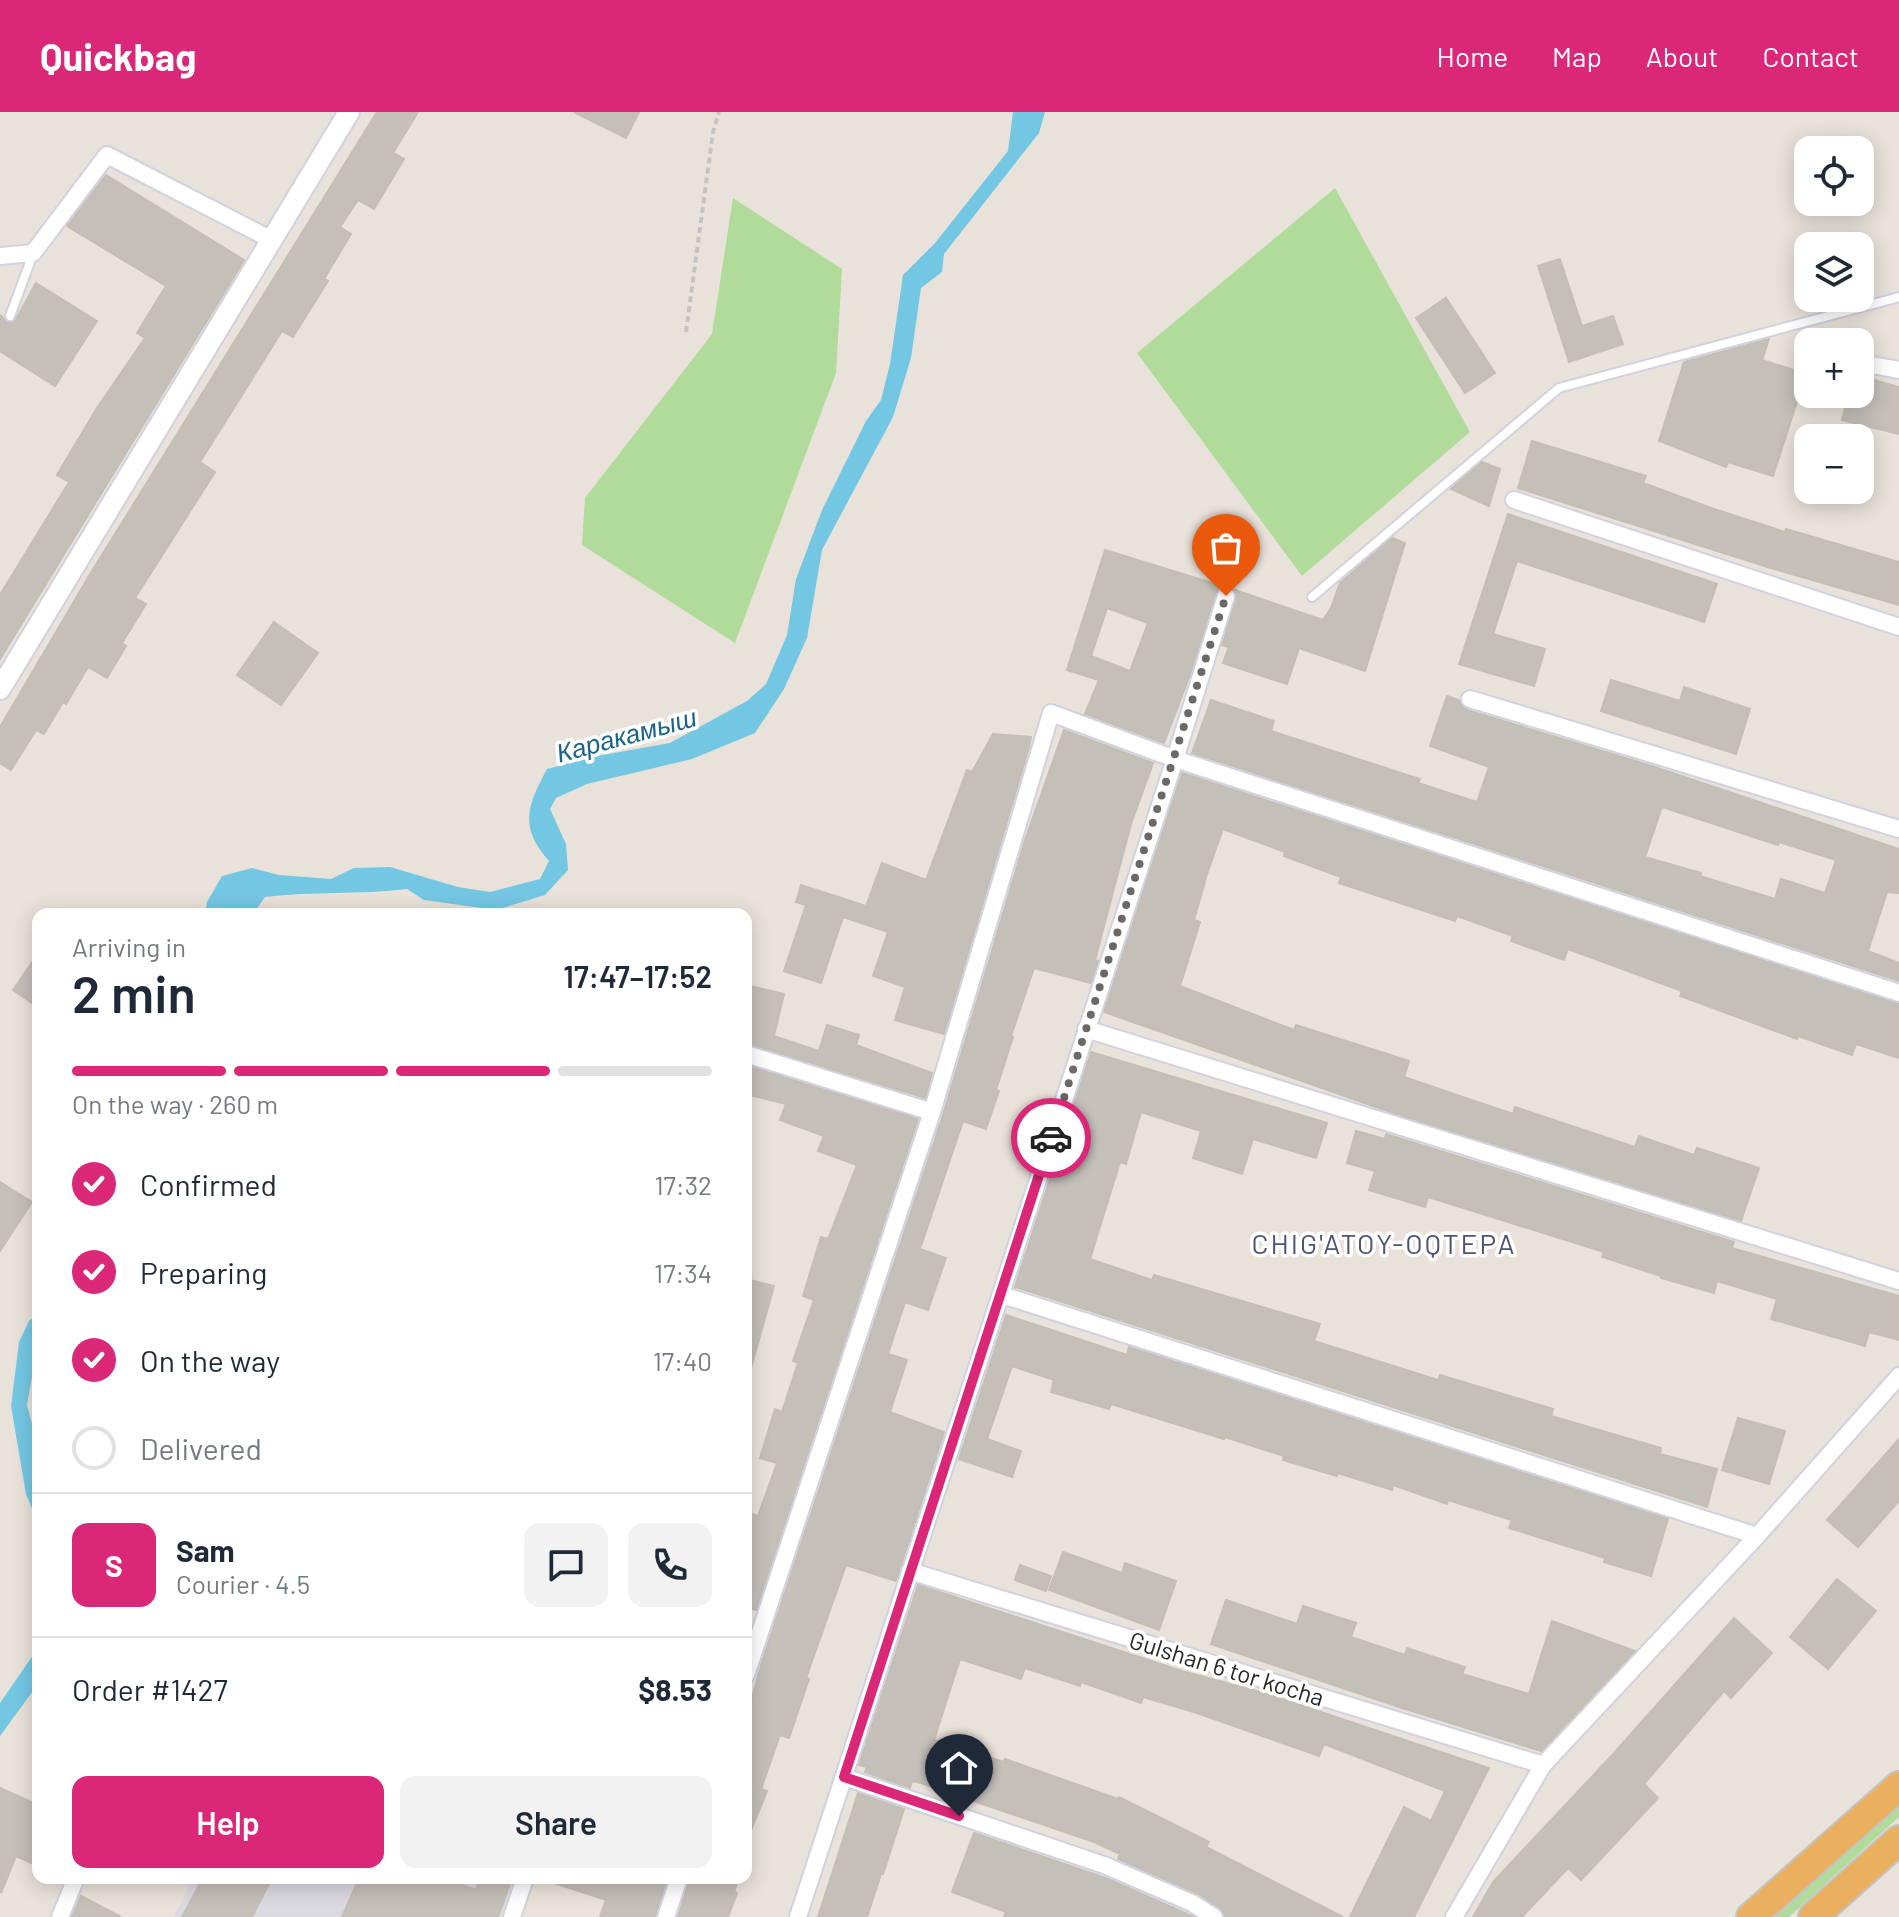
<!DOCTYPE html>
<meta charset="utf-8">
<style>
body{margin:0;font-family:Barlow,sans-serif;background:#f2f2f3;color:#1f2937;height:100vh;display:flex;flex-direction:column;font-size:30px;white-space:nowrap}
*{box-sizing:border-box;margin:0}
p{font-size:26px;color:#747a83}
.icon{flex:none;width:44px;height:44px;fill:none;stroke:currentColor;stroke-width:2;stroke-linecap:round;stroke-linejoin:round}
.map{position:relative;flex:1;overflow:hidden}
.panel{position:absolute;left:32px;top:796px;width:720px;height:976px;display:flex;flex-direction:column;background:#fff;border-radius:16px;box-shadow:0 4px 20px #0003}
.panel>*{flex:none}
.tools{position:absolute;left:1794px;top:24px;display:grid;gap:16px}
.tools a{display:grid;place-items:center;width:80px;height:80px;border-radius:16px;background:#fff;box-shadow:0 4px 20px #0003;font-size:40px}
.pin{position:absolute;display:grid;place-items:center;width:68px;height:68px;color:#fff;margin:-82px -34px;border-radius:50% 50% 50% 0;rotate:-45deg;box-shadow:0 0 8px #0007}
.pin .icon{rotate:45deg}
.courier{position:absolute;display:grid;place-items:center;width:80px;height:80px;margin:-40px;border:6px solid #db2777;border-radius:50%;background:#fff;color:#222;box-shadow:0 2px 10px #0007}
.overview em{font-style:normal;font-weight:600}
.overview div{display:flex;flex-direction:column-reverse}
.overview{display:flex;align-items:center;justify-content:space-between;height:136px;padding:0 40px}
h1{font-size:52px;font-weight:600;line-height:60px}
.bar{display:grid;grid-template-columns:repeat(4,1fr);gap:12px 8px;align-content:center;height:96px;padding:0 40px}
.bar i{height:10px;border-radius:6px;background:#e0e1e3}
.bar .current{background:#db2777}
.bar p{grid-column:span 4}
.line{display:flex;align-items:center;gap:20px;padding:0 40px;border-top:2px solid #e0e1e3}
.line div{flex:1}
.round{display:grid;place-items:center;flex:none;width:84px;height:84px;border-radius:16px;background:#f2f2f3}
ol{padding:0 40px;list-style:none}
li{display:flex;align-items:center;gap:24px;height:88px}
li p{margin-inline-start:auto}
li .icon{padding:8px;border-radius:50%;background:#db2777;color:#fff;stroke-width:4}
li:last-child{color:#747a83}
li i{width:44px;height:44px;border:4px solid #e0e1e3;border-radius:50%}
.button{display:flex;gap:16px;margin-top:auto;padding:16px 40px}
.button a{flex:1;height:92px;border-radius:16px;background:#db2777;color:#fff;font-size:32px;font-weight:600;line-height:92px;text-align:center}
.button a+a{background:#f2f2f3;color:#1f2937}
header{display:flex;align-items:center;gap:48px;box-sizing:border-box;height:112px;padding:0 40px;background:#db2777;color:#fff}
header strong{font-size:38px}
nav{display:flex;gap:44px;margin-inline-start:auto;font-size:28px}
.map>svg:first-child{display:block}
</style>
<header>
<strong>Quickbag</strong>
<nav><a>Home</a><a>Map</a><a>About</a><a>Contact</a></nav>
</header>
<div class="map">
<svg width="1899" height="1805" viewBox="0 0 1899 1805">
<rect width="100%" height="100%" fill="#e9e2da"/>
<!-- industrial -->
<path fill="#dcdae1" d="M 193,1766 L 514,1766 L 501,1805 L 174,1805 Z"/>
<!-- green -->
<g fill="#b1db9a">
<path d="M 1335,76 L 1470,320 L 1302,464 L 1137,241 Z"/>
<path d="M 733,86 L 842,157 L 836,261 L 735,531 L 582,433 L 585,386 L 712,222 Z"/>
<path d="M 1899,1689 L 1899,1705 L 1789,1805 L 1772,1805 Z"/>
</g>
<!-- water -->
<g fill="#74c7e3">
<path d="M 1013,0 L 1045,0 L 1039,21 L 944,142 L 942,160 L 921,176 L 911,246 L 893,305 L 822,438 L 807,526 L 784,577 L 755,621 L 692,647 L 587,672 L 556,686 L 550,697 L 566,732 L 568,758 L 545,783 L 496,798 L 424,788 L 407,777 C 360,783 312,779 265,785 L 253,802 L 205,802 L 207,790 L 222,764 L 252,756 L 279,763 L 331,767 L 354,756 L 390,755 L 458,775 L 490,780 L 540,767 L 549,749 C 519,715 527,694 547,657 L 597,644 L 670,631 L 747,589 L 766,572 L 787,523 L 796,467 L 822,398 L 866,309 L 881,288 L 890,252 L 903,163 L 935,131 L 1008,39 Z"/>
<path d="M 38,1201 L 38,1230 L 27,1293 L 38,1335 L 38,1411 L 26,1382 L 11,1294 L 19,1230 L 29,1209 Z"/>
<path d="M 38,1536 L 38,1572 L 0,1624 L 0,1591 Z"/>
</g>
<!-- building -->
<g fill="#c4bfb9" stroke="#c4beb4" stroke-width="2" fill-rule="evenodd">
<path d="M 377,0 L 418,0 L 393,41 L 404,47 L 374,97 L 358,88 L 340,115 L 351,122 L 324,167 L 328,169 L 293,225 L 282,219 L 200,350 L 215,360 L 135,486 L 146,492 L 122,531 L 126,534 L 107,566 L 88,555 L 66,592 L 63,590 L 44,622 L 36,618 L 11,658 L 0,651 L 0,615 L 92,459 Z"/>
<path d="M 574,0 L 639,0 L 626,26 Z"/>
<path d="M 106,63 L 244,148 L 0,547 L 0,483 L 69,370 L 57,363 L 97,296 L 145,226 L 137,221 L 166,174 L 67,114 Z"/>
<path d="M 1560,147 L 1582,214 L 1613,204 L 1623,232 L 1569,250 L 1538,154 Z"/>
<path d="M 36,171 L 97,209 L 55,274 L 0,239 L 0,203 L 7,210 L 15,209 Z"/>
<path d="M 1446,186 L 1495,261 L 1465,281 L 1416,206 Z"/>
<path d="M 1769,227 L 1762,248 L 1806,262 L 1773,364 L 1728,350 L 1726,355 L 1659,329 L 1684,250 Z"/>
<path d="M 1860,264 L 1899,275 L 1899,322 L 1842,308 L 1849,282 L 1860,282 Z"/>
<path d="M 1532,329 L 1646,364 L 1643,371 L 1714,397 L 1785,420 L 1786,417 L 1899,450 L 1899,493 L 1774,457 L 1518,376 Z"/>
<path d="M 1482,350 L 1500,357 L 1489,394 L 1451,377 Z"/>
<path d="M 1508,402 L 1717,472 L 1704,510 L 1517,449 L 1493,522 L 1545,537 L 1534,574 L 1459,552 Z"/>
<path d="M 1392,426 L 1405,431 L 1365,559 L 1299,536 L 1287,572 L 1223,551 L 1229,535 L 1222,533 L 1236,487 L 1235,478 L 1323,508 L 1331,496 L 1340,471 Z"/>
<path d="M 1105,438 L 1222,474 L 1216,481 L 1191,560 L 1164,631 L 1085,602 L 1099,568 L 1067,558 ZM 1107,496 L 1148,511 L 1130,559 L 1091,544 Z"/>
<path d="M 274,510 L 318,541 L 281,593 L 237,563 Z"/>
<path d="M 1611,568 L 1680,589 L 1684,575 L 1750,597 L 1736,642 L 1601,599 Z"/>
<path d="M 1447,584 L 1459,588 L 1467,598 L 1652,654 L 1899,737 L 1899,781 L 1887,780 L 1868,839 L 1899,851 L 1899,869 L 1192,641 L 1211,588 L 1274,609 L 1271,619 L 1420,667 L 1418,671 L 1477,690 L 1489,655 L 1430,634 ZM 1662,695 L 1778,733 L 1779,730 L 1836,748 L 1825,781 L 1781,767 L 1775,787 L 1700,764 L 1701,761 L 1645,745 Z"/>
<path d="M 1064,618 L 1153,651 L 1131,712 L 1095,848 L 1098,849 L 1091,871 L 1034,856 L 1011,924 L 1013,925 L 996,978 L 999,979 L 986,1017 L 963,1009 L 920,1137 L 946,1146 L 928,1198 L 905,1190 L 888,1242 L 907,1248 L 890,1300 L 944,1320 L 896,1469 L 846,1453 L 806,1566 L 809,1567 L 789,1626 L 780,1623 L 761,1677 L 767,1679 L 746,1730 L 746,1607 L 763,1547 L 943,1003 L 1025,728 Z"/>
<path d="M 993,622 L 1031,625 L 1029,635 L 944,922 L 895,908 L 905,875 L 873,864 L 888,820 L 843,805 L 821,871 L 784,859 L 806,793 L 796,790 L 801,773 L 866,794 L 882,751 L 926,768 L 967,658 L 972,660 Z"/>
<path d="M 1182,661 L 1899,892 L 1899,946 L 1856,932 L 1852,943 L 1798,924 L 1797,927 L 1680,884 L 1682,879 L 1568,837 L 1564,848 L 1511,829 L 1513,824 L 1457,804 L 1455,809 L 1339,771 L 1341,765 L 1284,744 L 1285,740 L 1223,717 L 1207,762 L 1194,808 L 1200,810 L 1180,874 L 1294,918 L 1296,913 L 1409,949 L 1404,965 L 1513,1002 L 1515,995 L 1635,1035 L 1639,1024 L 1694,1043 L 1697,1036 L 1759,1056 L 1741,1109 L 1393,1001 L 1104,900 Z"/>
<path d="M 38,842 L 38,895 L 13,878 Z"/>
<path d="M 746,873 L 784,882 L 774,924 L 819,939 L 827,913 L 859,923 L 856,933 L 932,961 L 925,986 L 746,931 Z"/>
<path d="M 1091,940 L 1327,1011 L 1316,1046 L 1253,1027 L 1242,1062 L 1193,1046 L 1201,1019 L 1141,1000 L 1126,1052 L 1120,1050 L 1090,1147 L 1152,1168 L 1154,1163 L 1320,1212 L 1314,1229 L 1438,1268 L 1440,1263 L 1553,1297 L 1551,1304 L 1661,1336 L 1660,1342 L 1717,1357 L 1707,1395 L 1015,1175 Z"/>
<path d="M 749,954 L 918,1007 L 756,1498 L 746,1495 L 746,1400 L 758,1404 L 777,1351 L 760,1346 L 775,1297 L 782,1300 L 798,1251 L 793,1249 L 814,1188 L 803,1184 L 821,1125 L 828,1127 L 857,1053 L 818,1039 L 824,1024 L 780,1008 L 786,992 L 746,982 Z"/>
<path d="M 1356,1019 L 1385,1027 L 1386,1022 L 1734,1130 L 1732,1136 L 1899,1184 L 1899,1228 L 1869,1220 L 1865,1234 L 1771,1207 L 1777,1187 L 1717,1169 L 1714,1181 L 1661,1166 L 1661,1164 L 1602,1145 L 1604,1140 L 1428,1085 L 1425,1095 L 1369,1078 L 1375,1059 L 1347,1051 Z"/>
<path d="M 0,1070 L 32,1090 L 0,1139 Z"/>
<path d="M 746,1167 L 774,1174 L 751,1256 L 746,1255 Z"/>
<path d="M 1006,1203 L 1127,1243 L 1129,1235 L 1668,1407 L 1651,1464 L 1604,1450 L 1605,1446 L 1509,1416 L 1512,1408 L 1448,1388 L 1447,1392 L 1393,1373 L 1392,1378 L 1338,1361 L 1337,1364 L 1283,1348 L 1284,1344 L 1225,1325 L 1224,1327 L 1111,1292 L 1109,1297 L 1051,1280 L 1054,1268 L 1012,1254 L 987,1327 L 1021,1339 L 1012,1365 L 959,1347 Z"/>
<path d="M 1738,1306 L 1785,1319 L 1769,1372 L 1722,1358 Z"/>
<path d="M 1899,1327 L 1899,1389 L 1858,1435 L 1827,1408 Z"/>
<path d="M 1063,1440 L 1122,1461 L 1125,1451 L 1176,1469 L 1159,1518 L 1049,1478 Z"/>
<path d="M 1020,1453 L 1051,1464 L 1046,1479 L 1015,1468 Z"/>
<path d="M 1837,1467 L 1876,1499 L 1828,1557 L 1790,1525 Z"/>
<path d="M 918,1473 L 1182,1559 L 1264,1581 L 1489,1656 L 1414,1805 L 1350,1805 L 1404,1695 L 1431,1709 L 1445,1679 L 1324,1632 L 1319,1644 L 1197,1601 L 1143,1585 L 1141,1591 L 1081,1570 L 1080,1574 L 1025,1556 L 1021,1567 L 960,1547 L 934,1628 L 1004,1650 L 1005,1647 L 1118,1687 L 1119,1685 L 1209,1730 L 1206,1735 L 1343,1805 L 1225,1805 L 1220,1796 L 1198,1782 L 1118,1747 L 1120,1742 L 1094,1730 L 921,1671 L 912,1669 L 910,1676 L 865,1660 L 867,1655 L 859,1653 Z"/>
<path d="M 1226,1488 L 1297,1512 L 1303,1494 L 1356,1511 L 1351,1525 L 1405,1543 L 1407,1536 L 1465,1555 L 1462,1562 L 1529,1582 L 1552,1509 L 1635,1539 L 1541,1639 L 1402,1596 L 1211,1532 Z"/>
<path d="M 1734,1506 L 1772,1541 L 1731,1586 L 1724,1579 L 1644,1672 L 1658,1686 L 1581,1768 L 1568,1756 L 1522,1805 L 1473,1805 L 1493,1770 L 1615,1640 Z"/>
<path d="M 0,1676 L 38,1693 L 38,1754 L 16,1744 L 1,1781 Z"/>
<path d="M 858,1681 L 904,1697 L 883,1762 L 881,1762 L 867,1805 L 818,1805 Z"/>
<path d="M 974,1721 L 1108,1767 L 1194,1805 L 1004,1805 L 1006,1800 L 952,1780 Z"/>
<path d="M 203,1766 L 272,1766 L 252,1805 L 182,1805 Z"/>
<path d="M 359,1766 L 444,1766 L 476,1778 L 480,1766 L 512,1766 L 498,1805 L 342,1805 Z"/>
<path d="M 548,1766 L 667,1766 L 655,1805 L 600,1805 L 606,1788 L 548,1769 Z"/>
<path d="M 690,1766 L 739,1766 L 734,1780 L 737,1781 L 728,1805 L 678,1805 Z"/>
<path d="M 81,1784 L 121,1805 L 72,1805 Z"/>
</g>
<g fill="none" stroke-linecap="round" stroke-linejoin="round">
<defs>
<g id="service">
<path d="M 10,204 L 33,142"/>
<path d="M 1312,485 L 1559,276 L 1899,185"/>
</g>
<g id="minor">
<path d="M 0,144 L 33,141 L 107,43 L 270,127"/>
<path d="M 1806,246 L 1808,246"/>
<path d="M 1860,251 L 1899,258"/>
<path d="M 1514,388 L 1899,515"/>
<path d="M 1470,587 L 1899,717"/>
<path d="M 1086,917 L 1899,1169"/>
<path d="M 746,942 L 932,1000"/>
<path d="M 1002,1183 L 1757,1424"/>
<path d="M 910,1459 L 1543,1653"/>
<path d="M 746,1563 L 932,1000 L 1051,601 L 1175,647 L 1899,881"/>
<path d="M 844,1665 L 1104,1753 L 1192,1791 L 1214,1805"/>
<path d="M 60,1805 L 76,1766"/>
<path d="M 512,1805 L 525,1766"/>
<path d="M 666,1805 L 679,1766"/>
<path d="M 798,1805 L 1175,647 L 1226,484"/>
<path d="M 1454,1805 L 1543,1653 L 1757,1424 L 1899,1264"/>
</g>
<path id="tertiary" d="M 0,577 L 349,0"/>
<g id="trunk">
<path d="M 1751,1805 L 1899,1674"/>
<path d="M 1813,1805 L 1899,1728"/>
</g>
</defs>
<!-- service casing -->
<use href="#service" stroke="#cfd2df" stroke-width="12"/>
<!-- minor casing -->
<use href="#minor" stroke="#cfd2df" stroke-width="20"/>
<!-- tertiary casing -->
<use href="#tertiary" stroke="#cfd2df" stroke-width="24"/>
<!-- trunk casing -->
<use href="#trunk" stroke="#c3c3c3" stroke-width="32"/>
<!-- path -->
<path stroke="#c3c3c3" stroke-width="4" stroke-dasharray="6 4" stroke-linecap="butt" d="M 686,220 L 713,20 L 719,0"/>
<!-- service -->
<use href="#service" stroke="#fff" stroke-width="8"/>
<!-- minor -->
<use href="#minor" stroke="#fff" stroke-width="16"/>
<!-- tertiary -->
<use href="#tertiary" stroke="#fff" stroke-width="20"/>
<!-- trunk -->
<use href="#trunk" stroke="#eab060" stroke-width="28"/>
</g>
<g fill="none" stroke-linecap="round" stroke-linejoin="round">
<!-- done -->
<path stroke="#6b6866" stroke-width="8" stroke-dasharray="0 14.4" d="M 1051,1026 L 1226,484"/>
<!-- route -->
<path stroke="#db2777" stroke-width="10" d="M 959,1704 L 844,1665 L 1051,1026"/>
</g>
<g text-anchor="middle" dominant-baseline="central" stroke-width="7" stroke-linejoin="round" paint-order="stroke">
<!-- street labels -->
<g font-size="24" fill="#272727" stroke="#fff">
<text transform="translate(1227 1556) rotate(17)">Gulshan 6 tor kocha</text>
</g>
<!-- water labels -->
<g font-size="26" font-style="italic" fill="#18648b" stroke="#fff">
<text transform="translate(626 622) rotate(-15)">Каракамыш</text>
</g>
<!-- quarter labels -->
<g font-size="28" letter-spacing="2" fill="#4c5373" stroke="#fff">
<text x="1384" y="1131">CHIG'ATOY-OQTEPA</text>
</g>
</g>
</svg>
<div class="tools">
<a><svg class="icon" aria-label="locate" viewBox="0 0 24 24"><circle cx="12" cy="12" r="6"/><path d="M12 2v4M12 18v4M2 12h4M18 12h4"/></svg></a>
<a><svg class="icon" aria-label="layers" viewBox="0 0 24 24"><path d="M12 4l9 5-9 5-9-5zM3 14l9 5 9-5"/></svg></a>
<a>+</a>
<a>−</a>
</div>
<div class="pin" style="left:1226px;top:484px;background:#ea580c"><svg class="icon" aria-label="bag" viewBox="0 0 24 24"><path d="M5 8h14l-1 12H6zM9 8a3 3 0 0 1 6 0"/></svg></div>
<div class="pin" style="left:959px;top:1704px;background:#1f2937"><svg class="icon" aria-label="home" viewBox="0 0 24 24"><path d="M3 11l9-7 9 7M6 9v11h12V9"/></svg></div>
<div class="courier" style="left:1051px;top:1026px"><svg class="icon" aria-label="car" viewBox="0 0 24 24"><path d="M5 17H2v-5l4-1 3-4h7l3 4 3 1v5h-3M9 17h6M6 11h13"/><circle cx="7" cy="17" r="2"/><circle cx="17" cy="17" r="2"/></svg></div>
<section class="panel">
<div class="overview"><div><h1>2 min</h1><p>Arriving in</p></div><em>17:47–17:52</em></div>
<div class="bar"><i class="current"></i><i class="current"></i><i class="current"></i><i></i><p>On the way · 260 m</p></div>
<ol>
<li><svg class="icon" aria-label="check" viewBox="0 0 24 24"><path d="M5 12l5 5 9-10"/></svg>Confirmed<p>17:32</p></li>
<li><svg class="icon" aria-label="check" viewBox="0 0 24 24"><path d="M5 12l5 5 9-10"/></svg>Preparing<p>17:34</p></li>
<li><svg class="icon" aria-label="check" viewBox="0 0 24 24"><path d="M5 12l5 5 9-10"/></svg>On the way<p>17:40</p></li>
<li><i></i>Delivered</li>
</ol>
<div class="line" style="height:144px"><b class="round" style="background:#db2777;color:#fff">S</b><div><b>Sam</b><p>Courier · 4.5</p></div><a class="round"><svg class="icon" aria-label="chat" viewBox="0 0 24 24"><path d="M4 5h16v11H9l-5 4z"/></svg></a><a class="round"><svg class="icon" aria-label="phone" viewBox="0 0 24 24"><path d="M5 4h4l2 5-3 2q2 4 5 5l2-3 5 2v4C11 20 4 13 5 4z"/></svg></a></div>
<div class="line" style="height:104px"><div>Order #1427</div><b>$8.53</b></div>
<div class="button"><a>Help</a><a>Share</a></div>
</section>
</div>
